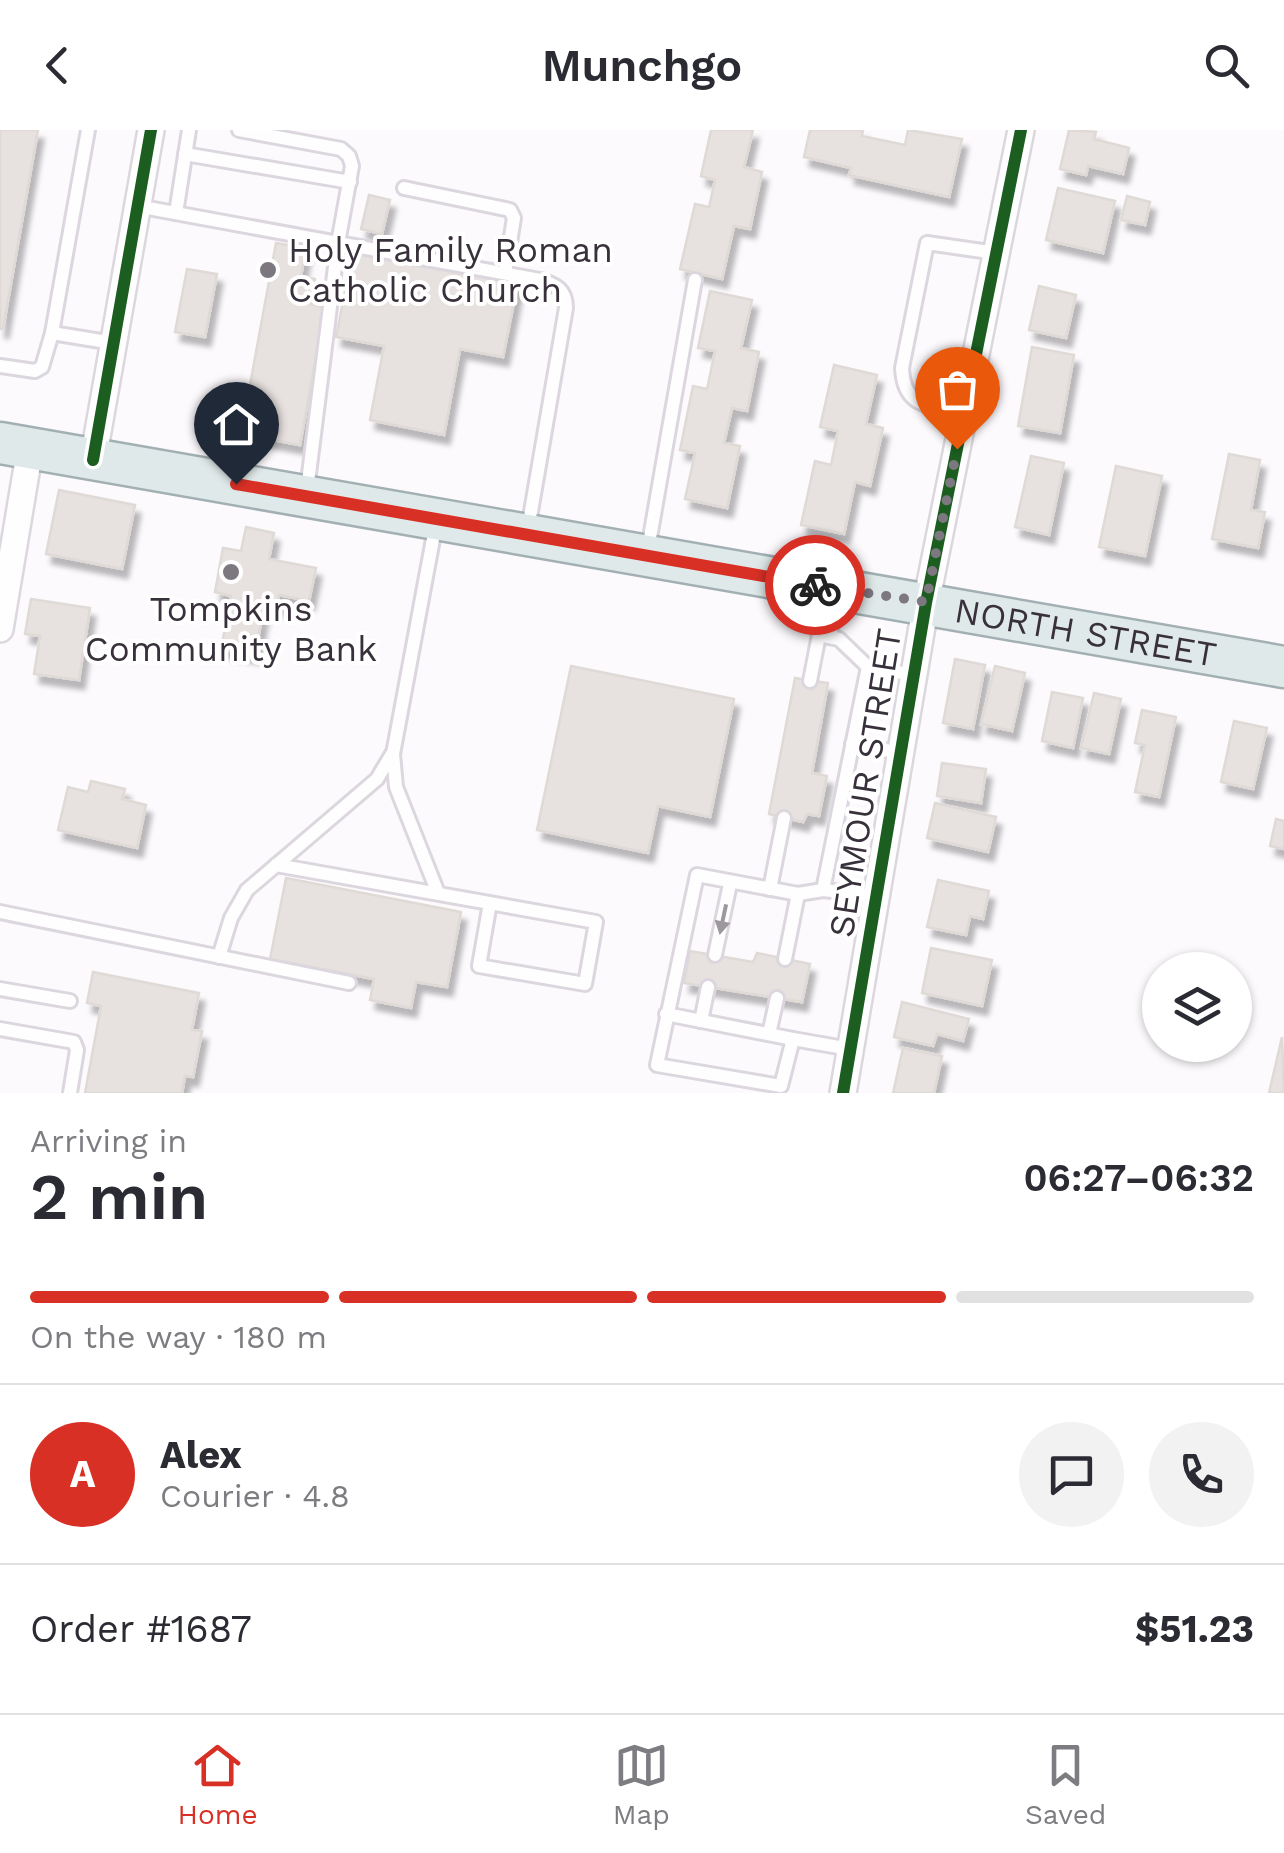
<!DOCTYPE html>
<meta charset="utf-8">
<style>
body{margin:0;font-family:"Work Sans",sans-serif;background:#f2f2f3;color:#2b2b33;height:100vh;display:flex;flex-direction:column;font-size:38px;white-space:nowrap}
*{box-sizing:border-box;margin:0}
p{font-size:32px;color:#7c7c81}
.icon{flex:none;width:55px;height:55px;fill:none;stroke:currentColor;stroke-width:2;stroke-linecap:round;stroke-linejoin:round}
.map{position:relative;height:963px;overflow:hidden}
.side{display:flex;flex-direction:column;background:#fff;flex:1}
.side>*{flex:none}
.tools{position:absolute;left:1142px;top:822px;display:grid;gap:20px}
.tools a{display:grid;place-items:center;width:110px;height:110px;border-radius:50%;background:#fff;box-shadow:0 2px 8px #0004;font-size:50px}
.pin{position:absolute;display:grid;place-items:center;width:85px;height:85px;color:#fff;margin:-102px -42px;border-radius:50% 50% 50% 0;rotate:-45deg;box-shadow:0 0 10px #0007}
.pin .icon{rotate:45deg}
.courier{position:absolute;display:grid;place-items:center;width:100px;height:100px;margin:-50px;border:8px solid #d93025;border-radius:50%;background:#fff;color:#222;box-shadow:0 2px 12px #0007}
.summary em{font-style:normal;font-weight:600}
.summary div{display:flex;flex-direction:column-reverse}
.summary{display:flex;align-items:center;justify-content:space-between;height:170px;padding:0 30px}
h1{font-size:65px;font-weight:600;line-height:75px}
.bar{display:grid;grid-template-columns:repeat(4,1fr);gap:15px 10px;align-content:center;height:120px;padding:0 30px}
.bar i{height:12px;border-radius:8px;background:#e1e1e2}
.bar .on{background:#d93025}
.bar p{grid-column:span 4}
.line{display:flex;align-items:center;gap:25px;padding:0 30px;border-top:2px solid #e1e1e2}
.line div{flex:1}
.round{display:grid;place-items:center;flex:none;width:105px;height:105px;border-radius:52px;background:#f2f2f3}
header{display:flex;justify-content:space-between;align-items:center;height:130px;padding:0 30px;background:#fff;font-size:45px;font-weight:600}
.tabs{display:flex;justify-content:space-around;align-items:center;height:140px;border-top:2px solid #e1e1e2;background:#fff;font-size:28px;color:#7c7c81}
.tabs a{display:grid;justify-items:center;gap:5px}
.tabs .on{color:#d93025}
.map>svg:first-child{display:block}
</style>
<header><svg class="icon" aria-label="back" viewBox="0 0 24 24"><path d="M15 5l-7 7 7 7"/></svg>Munchgo<svg class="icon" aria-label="search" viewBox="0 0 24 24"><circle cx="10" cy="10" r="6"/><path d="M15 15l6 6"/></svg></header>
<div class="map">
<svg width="1284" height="963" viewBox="0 0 1284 963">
<defs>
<filter id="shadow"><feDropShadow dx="5.5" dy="9" stdDeviation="2.5" flood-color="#0004"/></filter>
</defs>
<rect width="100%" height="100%" fill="#fcfafd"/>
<!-- building -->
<g fill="#e7e1df" stroke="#dfdad6" stroke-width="2.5" filter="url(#shadow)">
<path d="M 0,0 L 38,0 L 3,199 L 0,199 Z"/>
<path d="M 711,0 L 753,0 L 744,37 L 762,42 L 750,99 L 734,96 L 722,149 L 680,139 L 695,74 L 709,77 L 715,50 L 701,46 Z"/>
<path d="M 810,0 L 863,0 L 862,6 L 905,15 L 908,0 L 962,9 L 949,67 L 849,45 L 851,38 L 804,27 Z"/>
<path d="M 1069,0 L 1096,2 L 1094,9 L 1129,18 L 1123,44 L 1088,36 L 1086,45 L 1060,39 Z"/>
<path d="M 1058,58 L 1115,71 L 1103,123 L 1046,110 Z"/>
<path d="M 369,65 L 390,70 L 382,104 L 361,99 Z"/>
<path d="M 1127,66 L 1150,72 L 1145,95 L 1121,90 Z"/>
<path d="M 276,113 L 306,118 L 301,146 L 315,149 L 310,174 L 325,177 L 300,315 L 241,304 Z"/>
<path d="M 353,120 L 518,152 L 503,227 L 460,219 L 444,305 L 370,290 L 384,216 L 336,207 Z"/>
<path d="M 187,139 L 217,144 L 205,207 L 175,202 Z"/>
<path d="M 1039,156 L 1076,165 L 1066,208 L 1029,200 Z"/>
<path d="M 710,161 L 752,170 L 741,218 L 759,222 L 747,281 L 732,278 L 724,313 L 740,316 L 727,378 L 685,369 L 695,323 L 680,320 L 693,256 L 707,259 L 715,221 L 698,218 Z"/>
<path d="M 1032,217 L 1074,225 L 1060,303 L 1018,296 Z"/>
<path d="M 834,235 L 877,245 L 866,294 L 883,298 L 870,356 L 855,352 L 844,404 L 801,395 L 815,331 L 831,335 L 838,301 L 820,297 Z"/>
<path d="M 1229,324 L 1260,330 L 1251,380 L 1265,382 L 1258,418 L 1212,409 Z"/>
<path d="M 1031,326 L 1064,333 L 1049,405 L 1015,397 Z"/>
<path d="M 1116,336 L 1162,346 L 1145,426 L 1099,417 Z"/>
<path d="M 59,360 L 135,375 L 122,439 L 46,424 Z"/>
<path d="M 246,397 L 274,403 L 269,429 L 316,438 L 309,471 L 279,465 L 276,479 L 264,477 L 255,525 L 221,519 L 231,466 L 215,462 L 223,418 L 241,421 Z"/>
<path d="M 31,469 L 90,478 L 79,550 L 34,544 L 40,506 L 25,504 Z"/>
<path d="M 955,529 L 985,535 L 973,599 L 943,593 Z"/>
<path d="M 571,536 L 734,569 L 710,687 L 658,676 L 648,723 L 537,700 Z"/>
<path d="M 995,536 L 1025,543 L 1012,601 L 981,594 Z"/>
<path d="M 795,548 L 828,553 L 812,643 L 827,646 L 819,686 L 807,684 L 803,692 L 769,684 Z"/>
<path d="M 1052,562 L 1083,568 L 1073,618 L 1042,611 Z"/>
<path d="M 1094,563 L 1121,569 L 1109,624 L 1081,618 Z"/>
<path d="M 1142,580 L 1176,587 L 1159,667 L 1135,662 L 1145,615 L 1135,613 Z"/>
<path d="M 1234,591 L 1267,598 L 1253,659 L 1221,652 Z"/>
<path d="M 942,633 L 986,639 L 981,673 L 937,666 Z"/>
<path d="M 91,651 L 125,659 L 122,669 L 146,675 L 137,718 L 58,700 L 68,657 L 88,662 Z"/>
<path d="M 935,673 L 996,687 L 988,722 L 927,708 Z"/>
<path d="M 1276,689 L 1284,691 L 1284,719 L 1270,716 Z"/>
<path d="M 286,748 L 461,782 L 447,857 L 416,852 L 411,878 L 370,870 L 374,849 L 270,829 Z"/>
<path d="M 938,750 L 989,761 L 983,789 L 970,786 L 966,805 L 927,797 Z"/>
<path d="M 931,818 L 992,830 L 982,876 L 922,863 Z"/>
<path d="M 690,821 L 753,832 L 757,823 L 810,834 L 802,872 L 684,853 Z"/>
<path d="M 93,842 L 199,863 L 192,900 L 202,901 L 193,947 L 185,946 L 182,963 L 85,963 L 101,876 L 87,873 Z"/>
<path d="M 902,872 L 969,889 L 963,911 L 937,904 L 933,916 L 894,907 Z"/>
<path d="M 1282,907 L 1284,963 L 1269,963 Z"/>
<path d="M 903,918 L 942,926 L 934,963 L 893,963 Z"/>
</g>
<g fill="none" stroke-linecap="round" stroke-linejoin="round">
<defs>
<g id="service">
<path d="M 88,0 L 52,203 L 113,213"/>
<path d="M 239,0 L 341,19 L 349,26 L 352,36 L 338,113 L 307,360"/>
<path d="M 185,24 L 350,52"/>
<path d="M 404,58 L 510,80 L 514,88 L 505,143"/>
<path d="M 137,76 L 540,150 C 557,155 566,160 566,178 L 528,399"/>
<path d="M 176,83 L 189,0"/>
<path d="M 0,236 L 35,241 L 42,237 L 52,203"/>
<path d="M 964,281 C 931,275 904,280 902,238 L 927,113 L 996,123"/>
<path d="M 436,393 L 393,624 L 396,657 L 438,763"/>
<path d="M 648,419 L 695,150"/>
<path d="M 830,507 L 837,466"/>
<path d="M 810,551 L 819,505 L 839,509 L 868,537"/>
<path d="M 852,614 L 901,623"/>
<path d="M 276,735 L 596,792 L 585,854 L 479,836 L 490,773"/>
<path d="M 770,759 L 784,688"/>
<path d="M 823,760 L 878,766"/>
<path d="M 0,782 L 349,853"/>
<path d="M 715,825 L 730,754"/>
<path d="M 219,827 L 231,788 L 247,760 L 377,649 L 392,624"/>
<path d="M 785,829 L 798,764"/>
<path d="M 0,859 L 70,871"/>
<path d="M 666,884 L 793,909"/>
<path d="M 701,891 L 708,857"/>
<path d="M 0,899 L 74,912 L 77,920 L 70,963"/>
<path d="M 769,904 L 777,868"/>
<path d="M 850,919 L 793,909 L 781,956 L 657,935 L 697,745 L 798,764 L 823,760 L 868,537 L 914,545"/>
</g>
<g id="minor">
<path d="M 93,330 L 151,0"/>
<path d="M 0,499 L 30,319"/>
<path d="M 843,963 L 926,473 L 1021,0"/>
</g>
<g id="primary">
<path id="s1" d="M 0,313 L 1284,537"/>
</g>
</defs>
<!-- service casing -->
<use href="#service" stroke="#dcd7de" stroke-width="18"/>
<!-- minor casing -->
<use href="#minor" stroke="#dcd7de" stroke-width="30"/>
<!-- primary casing -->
<use href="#primary" stroke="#a2b0b3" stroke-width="45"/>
<!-- service -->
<use href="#service" stroke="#fffeff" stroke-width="12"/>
<!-- minor -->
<use href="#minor" stroke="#fffeff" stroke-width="25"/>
<!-- primary -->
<use href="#primary" stroke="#e0e9e9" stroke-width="40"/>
<defs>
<g id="cycleway">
<path d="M 93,330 L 151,0"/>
<path d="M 843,963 L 926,473 L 1021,0"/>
</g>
</defs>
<!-- cycleway casing -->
<use href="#cycleway" stroke="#fff" stroke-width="19"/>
<!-- cycleway -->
<use href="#cycleway" stroke="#1b5e20" stroke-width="12"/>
</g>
<!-- one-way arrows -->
<defs><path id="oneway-solid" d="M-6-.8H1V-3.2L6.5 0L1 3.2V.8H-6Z" transform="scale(2.5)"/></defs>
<use fill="#9c989d" href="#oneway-solid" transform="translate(723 789) rotate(102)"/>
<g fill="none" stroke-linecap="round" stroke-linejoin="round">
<!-- done -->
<path stroke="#7d777f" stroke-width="10" stroke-dasharray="0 18" d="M 815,455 L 926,472 L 957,319"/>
<!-- route -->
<path stroke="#d93025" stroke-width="12" d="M 236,354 L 815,455"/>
</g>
<!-- markers -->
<g fill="#7d777f" stroke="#fff" stroke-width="4">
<circle cx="268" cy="140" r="10"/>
<circle cx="231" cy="442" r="10"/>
</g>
<g text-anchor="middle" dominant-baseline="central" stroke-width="8" stroke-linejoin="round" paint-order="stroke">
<!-- poi labels -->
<g font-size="35" fill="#38313b" stroke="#fff" text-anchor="start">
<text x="288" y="120">Holy Family Roman<tspan x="288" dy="40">Catholic Church</tspan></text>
<text x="231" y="479" text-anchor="middle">Tompkins<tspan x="231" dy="40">Community Bank</tspan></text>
</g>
<!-- street labels -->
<g font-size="35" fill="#38313b" stroke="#fff">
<text stroke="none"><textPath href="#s1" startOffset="1102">NORTH STREET</textPath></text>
<text transform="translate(865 653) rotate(-81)">SEYMOUR STREET</text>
</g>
</g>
</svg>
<div class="tools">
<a><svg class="icon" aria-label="layers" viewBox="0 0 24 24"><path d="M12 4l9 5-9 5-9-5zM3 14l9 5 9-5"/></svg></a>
</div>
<div class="pin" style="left:957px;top:319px;background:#ea580c"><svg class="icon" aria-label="bag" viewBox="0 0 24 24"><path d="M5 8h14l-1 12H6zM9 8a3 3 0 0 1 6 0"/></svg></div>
<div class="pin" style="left:236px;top:354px;background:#1f2937"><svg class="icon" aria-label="home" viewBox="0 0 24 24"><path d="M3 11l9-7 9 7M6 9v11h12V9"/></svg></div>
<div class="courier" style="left:815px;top:455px"><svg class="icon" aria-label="bike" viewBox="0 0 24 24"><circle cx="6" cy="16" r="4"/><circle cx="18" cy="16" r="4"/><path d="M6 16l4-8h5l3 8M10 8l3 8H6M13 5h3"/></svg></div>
</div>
<section class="side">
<div class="summary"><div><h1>2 min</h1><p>Arriving in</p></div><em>06:27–06:32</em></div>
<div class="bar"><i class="on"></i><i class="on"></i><i class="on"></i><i></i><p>On the way · 180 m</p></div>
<div class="line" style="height:180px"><b class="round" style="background:#d93025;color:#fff">A</b><div><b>Alex</b><p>Courier · 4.8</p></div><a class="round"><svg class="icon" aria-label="chat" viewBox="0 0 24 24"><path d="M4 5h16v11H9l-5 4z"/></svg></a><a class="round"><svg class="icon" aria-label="phone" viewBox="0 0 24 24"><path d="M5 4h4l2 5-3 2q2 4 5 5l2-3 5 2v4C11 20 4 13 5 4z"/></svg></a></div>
<div class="line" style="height:130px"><div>Order #1687</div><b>$51.23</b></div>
</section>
<nav class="tabs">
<a class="on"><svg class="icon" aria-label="home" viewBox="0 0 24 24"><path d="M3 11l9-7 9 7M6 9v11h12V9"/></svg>Home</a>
<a><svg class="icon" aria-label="map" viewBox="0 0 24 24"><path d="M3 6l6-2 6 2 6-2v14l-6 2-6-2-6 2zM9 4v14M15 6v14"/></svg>Map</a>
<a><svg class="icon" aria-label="saved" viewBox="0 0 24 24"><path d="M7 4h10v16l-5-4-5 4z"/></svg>Saved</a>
</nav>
